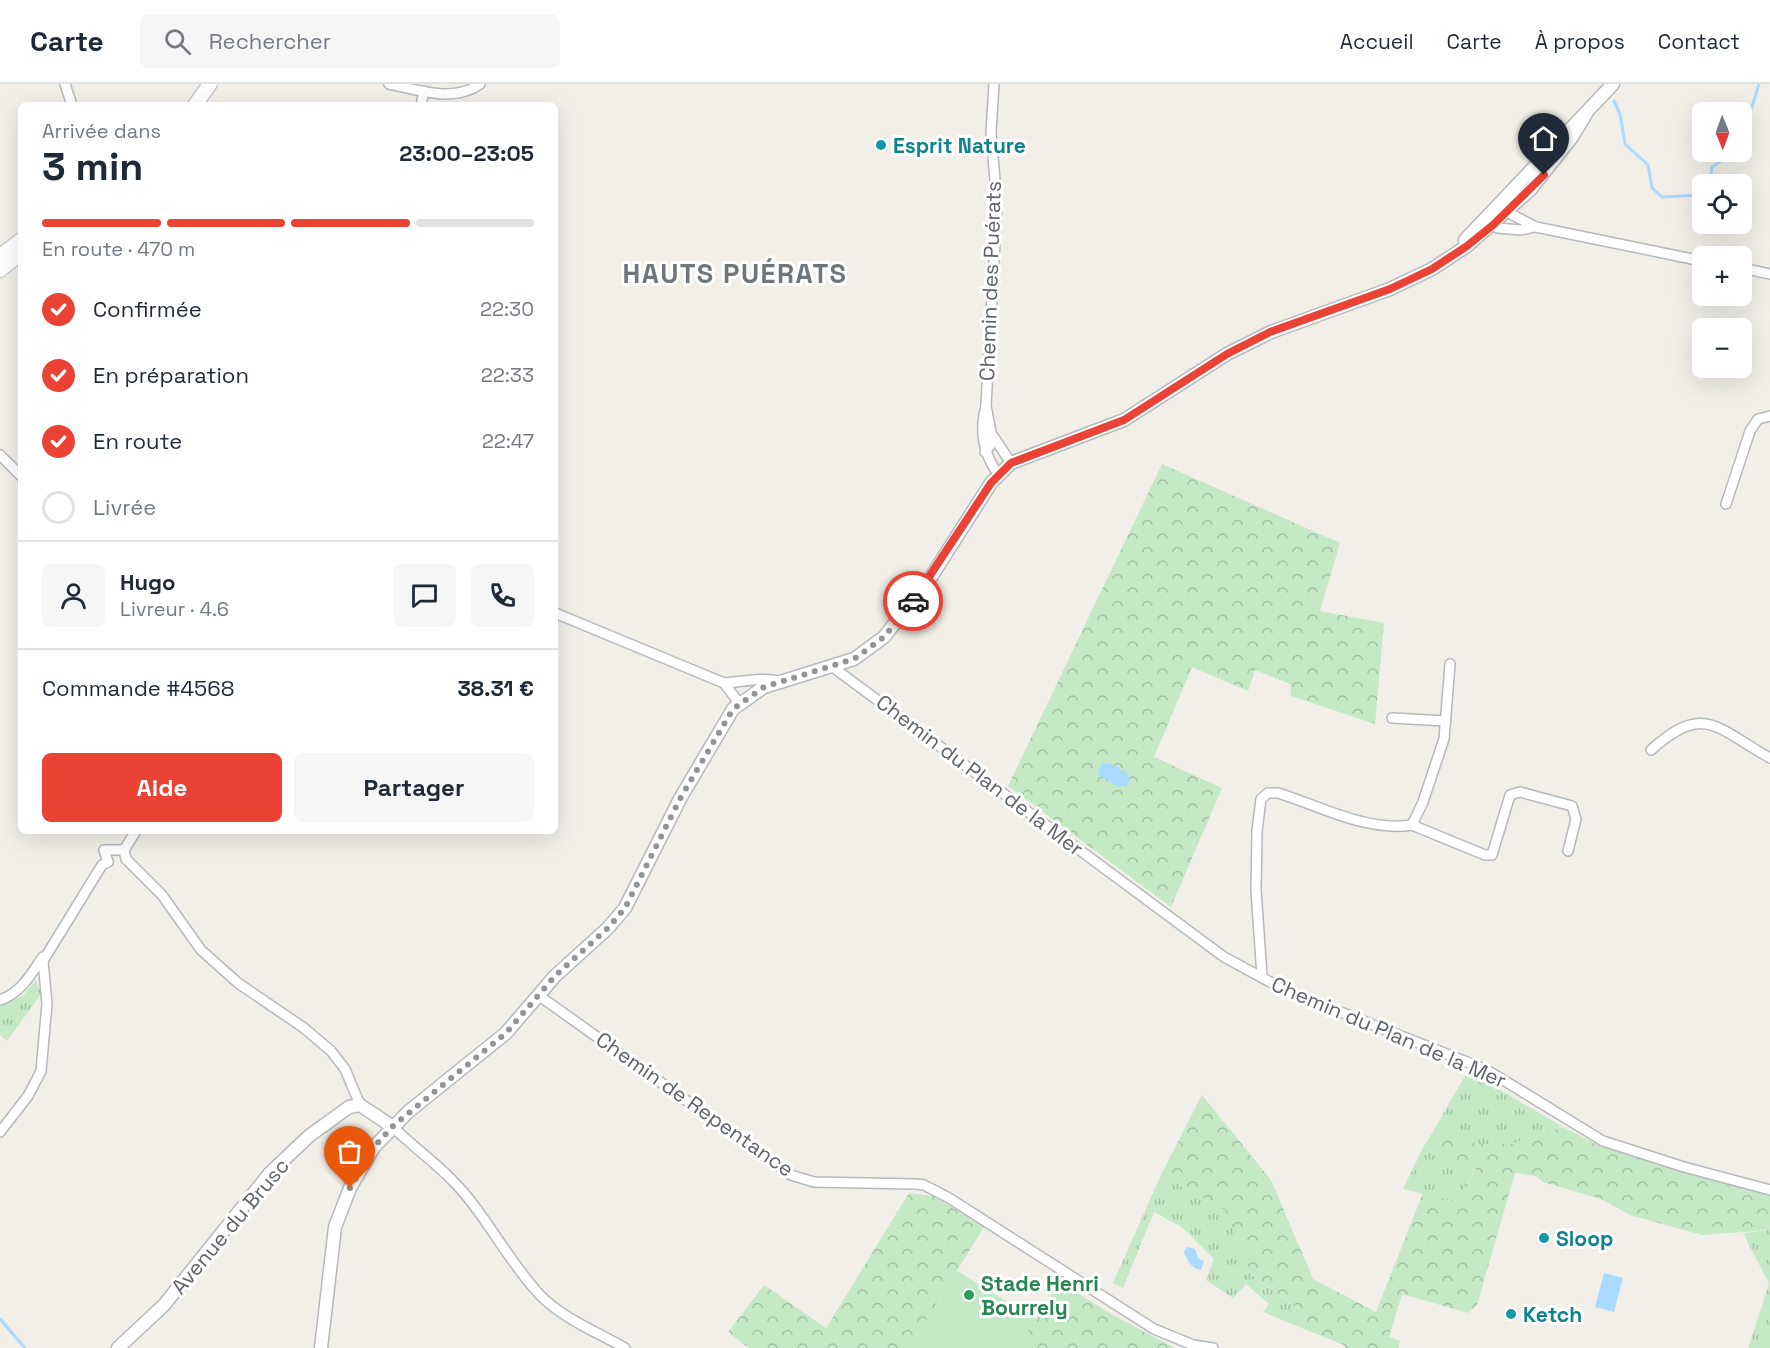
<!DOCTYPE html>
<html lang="fr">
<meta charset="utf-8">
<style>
body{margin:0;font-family:"Space Grotesk",sans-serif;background:#f6f6f7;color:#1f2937;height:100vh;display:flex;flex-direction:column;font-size:22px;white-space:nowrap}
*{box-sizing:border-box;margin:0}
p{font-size:20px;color:#747a83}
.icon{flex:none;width:33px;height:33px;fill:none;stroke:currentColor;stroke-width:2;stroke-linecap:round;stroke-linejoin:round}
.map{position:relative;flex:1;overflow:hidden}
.side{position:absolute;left:18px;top:18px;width:540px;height:732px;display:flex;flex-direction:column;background:#fff;border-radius:9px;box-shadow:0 6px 24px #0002}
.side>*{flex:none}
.needle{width:39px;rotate:179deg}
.fabs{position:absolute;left:1692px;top:18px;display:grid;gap:12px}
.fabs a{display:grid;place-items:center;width:60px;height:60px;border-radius:9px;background:#fff;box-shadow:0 6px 24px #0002;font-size:30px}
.pin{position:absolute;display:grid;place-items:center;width:51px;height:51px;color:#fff;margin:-62px -26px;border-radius:50% 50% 50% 0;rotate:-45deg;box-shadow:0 0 6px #0007}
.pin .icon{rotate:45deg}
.courier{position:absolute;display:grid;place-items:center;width:60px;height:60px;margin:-30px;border:4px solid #ea4335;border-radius:50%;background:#fff;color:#222;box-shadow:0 2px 8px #0007}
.head em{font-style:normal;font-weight:600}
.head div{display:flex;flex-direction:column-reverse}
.head{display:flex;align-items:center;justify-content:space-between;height:102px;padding:0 24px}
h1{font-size:39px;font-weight:600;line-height:45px}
.bar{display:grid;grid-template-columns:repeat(4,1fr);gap:9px 6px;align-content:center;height:72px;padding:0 24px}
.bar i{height:8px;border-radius:4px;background:#e0e1e3}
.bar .selected{background:#ea4335}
.bar p{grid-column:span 4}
.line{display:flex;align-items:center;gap:15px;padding:0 24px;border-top:2px solid #e0e1e3}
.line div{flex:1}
.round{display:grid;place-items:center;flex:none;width:63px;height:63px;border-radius:9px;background:#f6f6f7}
ol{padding:0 24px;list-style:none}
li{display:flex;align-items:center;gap:18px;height:66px}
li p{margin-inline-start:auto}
li .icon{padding:6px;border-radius:50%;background:#ea4335;color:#fff;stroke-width:4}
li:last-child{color:#747a83}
li i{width:33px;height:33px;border:3px solid #e0e1e3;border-radius:50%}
.action{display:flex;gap:12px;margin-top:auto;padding:12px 24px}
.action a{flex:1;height:69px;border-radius:9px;background:#ea4335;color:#fff;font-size:24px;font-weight:600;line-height:69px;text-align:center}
.action a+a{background:#f6f6f7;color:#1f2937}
header{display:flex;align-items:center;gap:36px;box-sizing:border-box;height:84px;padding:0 30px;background:#fff;border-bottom:2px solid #e0e1e3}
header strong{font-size:28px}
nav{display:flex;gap:33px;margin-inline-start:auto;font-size:21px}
.search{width:420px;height:54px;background:#f6f6f7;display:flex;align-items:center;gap:15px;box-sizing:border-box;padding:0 21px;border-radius:9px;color:#747a83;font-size:22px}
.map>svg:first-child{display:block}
</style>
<header>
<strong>Carte</strong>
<div class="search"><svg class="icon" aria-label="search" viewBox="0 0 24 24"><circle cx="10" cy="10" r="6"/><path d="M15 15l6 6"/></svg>Rechercher</div>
<nav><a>Accueil</a><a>Carte</a><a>À propos</a><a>Contact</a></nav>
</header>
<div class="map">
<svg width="1770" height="1264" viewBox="0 0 1770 1264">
<defs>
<pattern id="grass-tufts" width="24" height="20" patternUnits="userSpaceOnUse" patternTransform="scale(1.5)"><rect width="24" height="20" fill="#c5e8c5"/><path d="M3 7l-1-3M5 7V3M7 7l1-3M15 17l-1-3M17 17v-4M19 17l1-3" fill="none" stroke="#a3c0a4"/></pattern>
<pattern id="forest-crowns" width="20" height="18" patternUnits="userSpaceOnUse" patternTransform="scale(1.5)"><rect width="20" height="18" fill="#c5e8c5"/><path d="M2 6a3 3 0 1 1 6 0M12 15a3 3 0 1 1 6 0" fill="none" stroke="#a3c0a4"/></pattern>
</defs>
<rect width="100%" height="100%" fill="#f1efe8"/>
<!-- grass -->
<g fill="url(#grass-tufts)">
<path d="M 36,896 L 41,910 L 7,957 L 0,951 L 0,921 L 23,912 Z"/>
<path d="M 1468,987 L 1563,1043 L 1512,1060 L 1478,1060 L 1432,1049 Z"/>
<path d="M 1424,1062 L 1476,1084 L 1456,1118 L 1403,1105 Z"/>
<path d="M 1161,1091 L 1225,1126 L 1251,1190 L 1308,1232 L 1292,1240 L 1263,1228 L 1269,1220 L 1246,1200 L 1233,1214 L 1206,1196 L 1214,1175 L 1183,1144 L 1154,1128 L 1123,1204 L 1113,1199 Z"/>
<path d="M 1770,1146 L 1770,1264 L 1748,1264 L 1769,1200 L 1743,1149 Z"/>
</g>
<!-- forest -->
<g fill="url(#forest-crowns)">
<path d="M 1162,380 L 1340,459 L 1320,527 L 1384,539 L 1375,640 L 1291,612 L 1290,600 L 1255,586 L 1248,607 L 1192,583 L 1154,673 L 1222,704 L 1171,823 L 1008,702 Z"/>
<path d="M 1202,1011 L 1271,1096 L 1313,1195 L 1376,1228 L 1423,1109 L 1456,1118 L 1476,1085 L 1424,1062 L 1432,1049 L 1478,1060 L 1512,1060 L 1563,1043 L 1596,1060 L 1770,1111 L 1770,1146 L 1702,1151 L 1630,1131 L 1601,1115 L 1543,1098 L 1536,1092 L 1515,1089 L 1477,1221 L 1468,1229 L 1402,1210 L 1389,1253 L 1400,1257 L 1398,1264 L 1345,1264 L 1344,1261 L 1292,1240 L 1308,1232 L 1251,1190 L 1225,1126 L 1161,1091 Z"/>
<path d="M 909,1109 L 933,1112 L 984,1143 L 909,1264 L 749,1264 L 728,1248 L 764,1201 L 826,1244 Z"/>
<path d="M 1065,1201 L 1111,1230 L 1175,1264 L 1017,1264 L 1056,1203 Z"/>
</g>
<!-- pitch -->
<path fill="#c5e8c5" d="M 957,1187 L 1036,1235 L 1017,1264 L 909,1264 Z"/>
<!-- water -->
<g fill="#aadaff">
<path d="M 1102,679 L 1112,680 L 1113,683 L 1119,682 L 1120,687 L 1126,687 L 1130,696 L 1126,702 L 1117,702 L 1097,690 Z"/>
<path d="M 1187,1163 L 1195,1165 L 1198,1174 L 1204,1177 L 1201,1186 C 1192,1185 1187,1176 1184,1168 Z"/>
<path d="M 1604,1189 L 1623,1194 L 1614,1228 L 1595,1223 Z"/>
</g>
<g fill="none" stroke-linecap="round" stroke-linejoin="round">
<!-- stream -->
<g stroke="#aadaff" stroke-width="3">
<path d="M 1614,17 L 1620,30 L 1625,60 L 1648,81 L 1652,104 L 1662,113 L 1702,111"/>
<path d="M 1742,55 L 1759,0"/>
<path d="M 1716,100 L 1711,91 L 1712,83 L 1721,77 L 1738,74 L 1739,68"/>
<path d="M 0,1235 L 25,1264"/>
</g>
<defs>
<g id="minor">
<path d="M 65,0 L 72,21"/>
<path d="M 389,0 C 419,6 453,19 480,0"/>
<path d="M 421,21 L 424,7"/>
<path d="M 1503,126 L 1536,143 L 1702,177"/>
<path d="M 1492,134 L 1497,144 L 1521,146 L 1534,143"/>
<path d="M 1742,184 L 1770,190"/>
<path d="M 986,322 L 997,121 L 991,48 L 994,0"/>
<path d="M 993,352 L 1011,379"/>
<path d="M 985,368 L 993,358 L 986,322 C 979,347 983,369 998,390"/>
<path d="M 0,371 L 21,392"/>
<path d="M 1726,420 L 1750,347 L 1758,335 L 1770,332"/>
<path d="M 555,529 L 724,599 L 739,619"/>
<path d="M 834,584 L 1224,873 L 1285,906 L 1487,986 L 1603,1057 L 1684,1083 L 1770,1106"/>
<path d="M 724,599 C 743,598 761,593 780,597"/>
<path d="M 1392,634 L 1446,637"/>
<path d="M 1651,666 C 1704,618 1716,644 1770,674"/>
<path d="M 1412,741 L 1485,771 L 1492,771 L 1510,711 L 1520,708 L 1572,722 L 1576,735 L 1568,767"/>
<path d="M 136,747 L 124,766 L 126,775 L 162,811 L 201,866 L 238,899 L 304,944 L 331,967 L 345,985 L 360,1021"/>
<path d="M 108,778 L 104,766 L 124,766"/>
<path d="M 1262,892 L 1256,806 L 1257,747 L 1261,715 L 1268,709 L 1278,709 C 1320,722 1367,748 1412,741 L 1423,718 L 1444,655 L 1450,580"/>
<path d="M 538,911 L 791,1091 L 814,1098 L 915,1100 L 924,1101 L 949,1114 L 1154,1245 L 1193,1261 L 1213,1264"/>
<path d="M 0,916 C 22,908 30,891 43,873"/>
<path d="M 393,1043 C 412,1062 435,1078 454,1098 C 487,1132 507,1176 540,1211 C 562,1234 597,1248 625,1264"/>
<path d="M 0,1048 L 28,1012 L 41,987 L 47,920 L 43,877 L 102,781 L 108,778"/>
</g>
<g id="tertiary">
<path d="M 1465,156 L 1613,0"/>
<path d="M 118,1264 L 164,1221 L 270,1089 L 309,1052 L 349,1023 L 360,1021 L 393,1043"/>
<path d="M 321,1264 L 335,1143 L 350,1104 L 374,1063 L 408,1028 L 506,949 L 555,892 L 608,844 L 625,824 L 681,713 L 733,625 L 764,603 L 854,575 L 884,553 L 931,493 L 991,399 L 1011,379 L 1124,336 L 1227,270 L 1271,248 L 1390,205 L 1432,185 L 1467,162 L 1530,106 L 1572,53 L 1586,30"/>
</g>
<g id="secondary">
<path d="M 195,21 L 210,0"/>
<path d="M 0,172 L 21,156"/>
<path d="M 0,186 L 21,169"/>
</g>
</defs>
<!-- minor casing -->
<use href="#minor" stroke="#b5b8bc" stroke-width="12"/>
<!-- tertiary casing -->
<use href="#tertiary" stroke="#b5b8bc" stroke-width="15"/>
<!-- secondary casing -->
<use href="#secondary" stroke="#b6babf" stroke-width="16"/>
<!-- minor -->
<use href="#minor" stroke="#fff" stroke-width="9"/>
<!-- tertiary -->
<use href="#tertiary" stroke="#fff" stroke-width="12"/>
<!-- secondary -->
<use href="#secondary" stroke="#fff" stroke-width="14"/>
</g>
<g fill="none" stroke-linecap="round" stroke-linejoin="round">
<!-- done -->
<path stroke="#929495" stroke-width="6" stroke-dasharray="0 10.8" d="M 350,1104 L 374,1063 L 393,1042 L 506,949 L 555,892 L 608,844 L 625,824 L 681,713 L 733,625 L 764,603 L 854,575 L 884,553 L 913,517"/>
<!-- route -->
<path stroke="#ea4335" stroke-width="8" d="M 913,517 L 991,399 L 1011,379 L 1124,336 L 1227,270 L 1270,248 L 1390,205 L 1432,185 L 1467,162 L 1493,141 L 1544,91"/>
</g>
<!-- markers -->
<g fill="#0f9aa8" stroke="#fff" stroke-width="2">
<circle cx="881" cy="61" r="6"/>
<circle cx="1544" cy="1154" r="6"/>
<circle cx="1511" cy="1230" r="6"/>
</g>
<circle fill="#2e9e5b" stroke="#fff" stroke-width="2" cx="969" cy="1211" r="6"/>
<g text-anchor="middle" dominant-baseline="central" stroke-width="6" stroke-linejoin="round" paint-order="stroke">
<!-- culture labels -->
<g font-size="21" font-weight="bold" fill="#0d838f" stroke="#fff" text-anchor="start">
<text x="893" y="61">Esprit Nature</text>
<text x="1556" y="1154">Sloop</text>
<text x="1523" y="1230">Ketch</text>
</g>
<!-- street labels -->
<g font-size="21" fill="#5f6368" stroke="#fff">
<text transform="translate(990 197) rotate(-88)">Chemin des Puérats</text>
<text transform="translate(980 691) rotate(37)">Chemin du Plan de la Mer</text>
<text transform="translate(1389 948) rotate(23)">Chemin du Plan de la Mer</text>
<text transform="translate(695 1020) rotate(35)">Chemin de Repentance</text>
<text transform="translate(230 1142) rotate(-50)">Avenue du Brusc</text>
</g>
<!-- leisure labels -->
<g font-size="21" font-weight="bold" fill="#27864d" stroke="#fff" text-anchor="start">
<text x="981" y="1199">Stade Henri<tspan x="981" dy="24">Bourrely</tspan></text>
</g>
<!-- district labels -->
<g font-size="27" font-weight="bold" letter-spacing="1.5" fill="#70757a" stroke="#fff">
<text x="735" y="189">HAUTS PUÉRATS</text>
</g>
</g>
</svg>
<div class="fabs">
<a><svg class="needle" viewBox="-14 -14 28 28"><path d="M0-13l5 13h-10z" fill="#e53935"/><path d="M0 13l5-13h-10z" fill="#747a83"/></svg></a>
<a><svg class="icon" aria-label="locate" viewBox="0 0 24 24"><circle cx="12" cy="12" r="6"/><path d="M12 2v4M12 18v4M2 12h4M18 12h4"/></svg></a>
<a>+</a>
<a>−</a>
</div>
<div class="pin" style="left:350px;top:1104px;background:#ea580c"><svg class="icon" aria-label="bag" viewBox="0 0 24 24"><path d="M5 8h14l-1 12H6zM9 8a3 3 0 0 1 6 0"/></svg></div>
<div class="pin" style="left:1544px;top:91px;background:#1f2937"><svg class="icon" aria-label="home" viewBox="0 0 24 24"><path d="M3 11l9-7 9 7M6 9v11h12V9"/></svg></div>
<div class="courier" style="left:913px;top:517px"><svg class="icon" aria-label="car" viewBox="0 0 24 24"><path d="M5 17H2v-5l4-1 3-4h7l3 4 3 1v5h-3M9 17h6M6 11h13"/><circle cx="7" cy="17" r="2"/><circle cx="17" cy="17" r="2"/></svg></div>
<section class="side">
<div class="head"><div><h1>3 min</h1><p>Arrivée dans</p></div><em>23:00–23:05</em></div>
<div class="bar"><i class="selected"></i><i class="selected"></i><i class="selected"></i><i></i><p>En route · 470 m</p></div>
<ol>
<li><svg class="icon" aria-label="check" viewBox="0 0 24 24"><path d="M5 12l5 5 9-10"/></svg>Confirmée<p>22:30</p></li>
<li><svg class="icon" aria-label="check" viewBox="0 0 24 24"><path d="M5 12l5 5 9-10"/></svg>En préparation<p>22:33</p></li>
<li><svg class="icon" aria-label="check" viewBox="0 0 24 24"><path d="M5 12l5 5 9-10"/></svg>En route<p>22:47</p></li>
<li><i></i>Livrée</li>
</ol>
<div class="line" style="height:108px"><a class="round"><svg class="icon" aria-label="person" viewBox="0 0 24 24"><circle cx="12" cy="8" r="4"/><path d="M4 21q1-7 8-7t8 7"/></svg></a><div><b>Hugo</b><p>Livreur · 4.6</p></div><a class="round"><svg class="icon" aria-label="chat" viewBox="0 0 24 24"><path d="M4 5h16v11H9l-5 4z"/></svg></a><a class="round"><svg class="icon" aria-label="phone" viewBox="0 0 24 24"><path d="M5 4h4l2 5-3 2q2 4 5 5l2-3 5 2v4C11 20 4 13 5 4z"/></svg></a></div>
<div class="line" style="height:78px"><div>Commande #4568</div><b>38.31 €</b></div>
<div class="action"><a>Aide</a><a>Partager</a></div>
</section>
</div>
